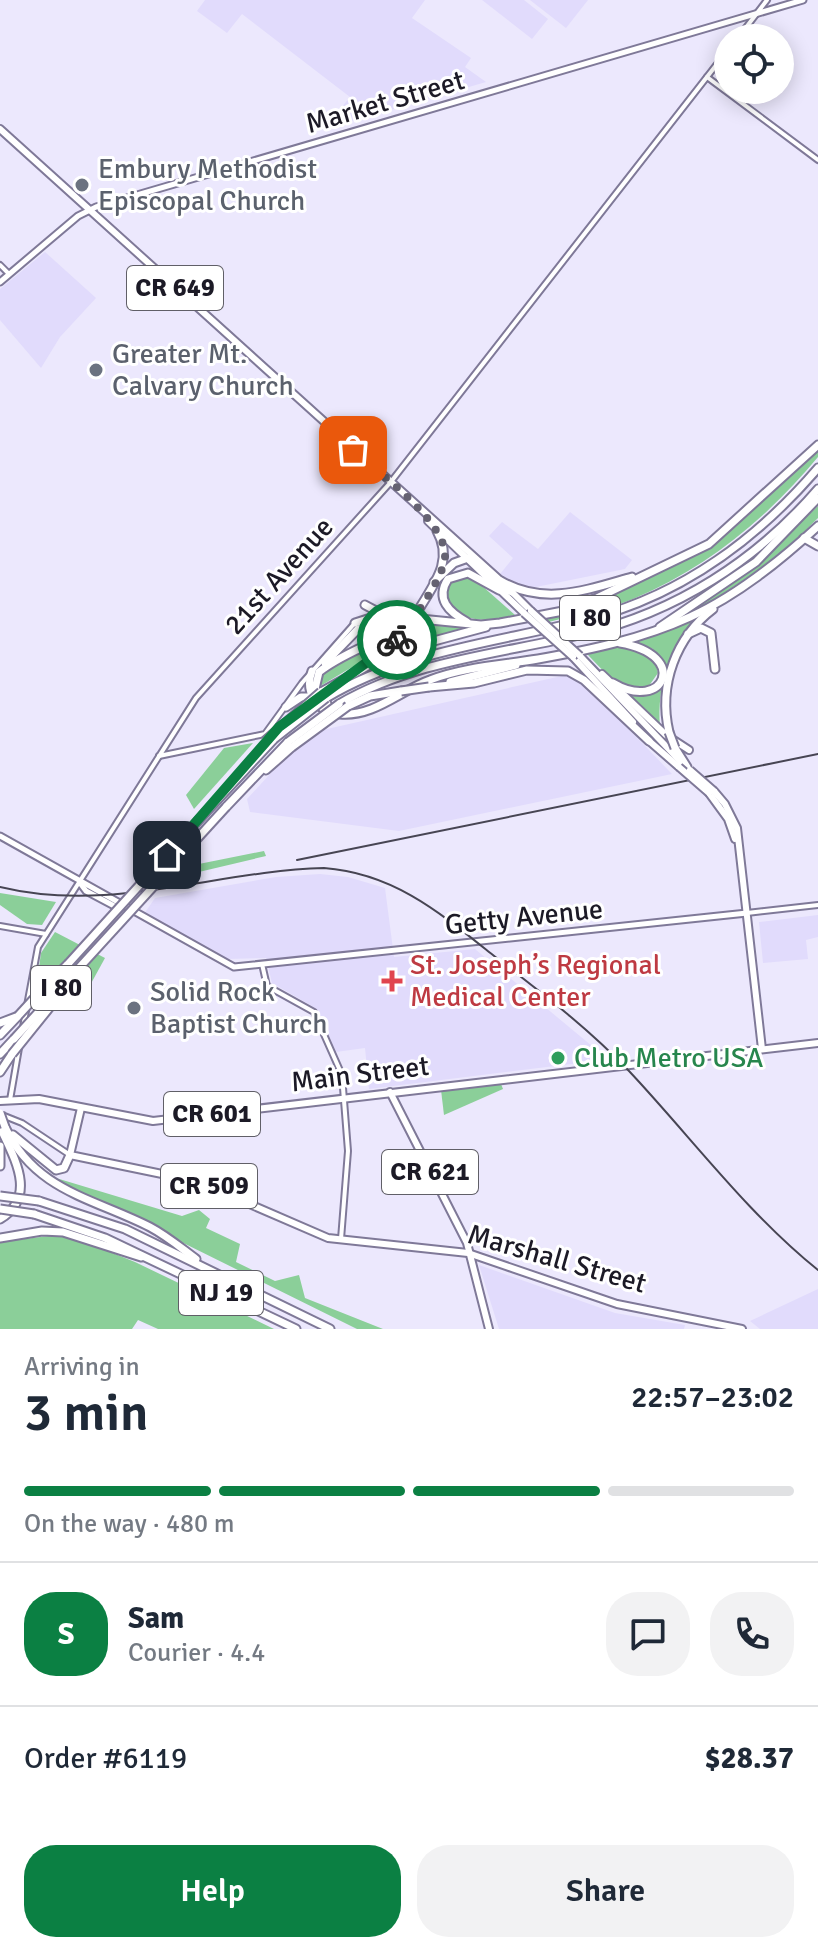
<!DOCTYPE html>
<meta charset="utf-8">
<style>
body{margin:0;font-family:Signika,sans-serif;background:#f2f2f3;color:#1f2937;height:100vh;display:flex;flex-direction:column;font-size:30px;white-space:nowrap}
*{box-sizing:border-box;margin:0}
p{font-size:26px;color:#747a83}
.icon{flex:none;width:44px;height:44px;fill:none;stroke:currentColor;stroke-width:2;stroke-linecap:round;stroke-linejoin:round}
.map{position:relative;height:1329px;overflow:hidden}
.details{display:flex;flex-direction:column;background:#fff;flex:1}
.details>*{flex:none}
.controls{position:absolute;left:714px;top:24px;display:grid;gap:16px}
.controls a{display:grid;place-items:center;width:80px;height:80px;border-radius:50%;background:#fff;box-shadow:0 4px 20px #0003;font-size:40px}
.pin{position:absolute;display:grid;place-items:center;width:68px;height:68px;color:#fff;margin:-34px;border-radius:16px;box-shadow:0 4px 12px #0006}
.courier{position:absolute;display:grid;place-items:center;width:80px;height:80px;margin:-40px;border:6px solid #0b8043;border-radius:50%;background:#fff;color:#222;box-shadow:0 2px 10px #0007}
.head em{font-style:normal;font-weight:600}
.head div{display:flex;flex-direction:column-reverse}
.head{display:flex;align-items:center;justify-content:space-between;height:136px;padding:0 24px}
h1{font-size:52px;font-weight:600;line-height:60px}
.bar{display:grid;grid-template-columns:repeat(4,1fr);gap:12px 8px;align-content:center;height:96px;padding:0 24px}
.bar i{height:10px;border-radius:6px;background:#e0e1e3}
.bar .active{background:#0b8043}
.bar p{grid-column:span 4}
.line{display:flex;align-items:center;gap:20px;padding:0 24px;border-top:2px solid #e0e1e3}
.line div{flex:1}
.round{display:grid;place-items:center;flex:none;width:84px;height:84px;border-radius:32px;background:#f2f2f3}
.action{display:flex;gap:16px;margin-top:auto;padding:16px 24px}
.action a{flex:1;height:92px;border-radius:32px;background:#0b8043;color:#fff;font-size:32px;font-weight:600;line-height:92px;text-align:center}
.action a+a{background:#f2f2f3;color:#1f2937}
.map>svg:first-child{display:block}
</style>
<div class="map">
<svg width="818" height="1329" viewBox="0 0 818 1329">
<rect width="100%" height="100%" fill="#ece8fd"/>
<!-- built -->
<g fill="#e1dbfc">
<path d="M 205,0 L 425,0 L 412,18 L 471,58 L 465,67 L 486,82 L 342,124 L 333,118 L 350,97 L 242,14 L 227,33 L 197,11 Z"/>
<path d="M 482,0 L 524,0 L 548,19 L 532,39 Z"/>
<path d="M 530,0 L 588,0 L 566,28 Z"/>
<path d="M 45,252 L 96,298 L 60,337 L 41,368 L 0,320 L 0,289 Z"/>
<path d="M 570,512 L 632,560 L 625,569 L 531,588 L 520,586 L 500,574 L 513,558 L 489,536 L 502,522 L 538,549 Z"/>
<path d="M 575,673 L 672,774 L 399,831 L 250,812 L 247,799 L 281,762 L 318,731 Z"/>
<path d="M 320,874 L 348,877 L 385,888 L 394,957 L 475,949 L 592,1046 L 596,1061 L 369,1089 L 365,1048 L 336,1052 L 317,1009 L 272,983 L 266,958 L 228,959 L 144,914 L 155,898 L 276,877 Z"/>
<path d="M 818,915 L 818,937 L 806,940 L 808,959 L 763,963 L 759,922 Z"/>
<path d="M 479,1265 L 615,1313 L 685,1325 L 684,1329 L 499,1329 Z"/>
<path d="M 818,1289 L 818,1329 L 760,1329 L 750,1321 Z"/>
</g>
<!-- green -->
<g fill="#8bcf99">
<path d="M 818,447 L 818,457 C 766,519 708,567 633,599 C 607,610 576,614 549,622 L 544,617 L 694,556 Z"/>
<path d="M 818,506 L 818,518 C 784,553 743,582 701,607 L 698,604 L 744,574 Z"/>
<path d="M 456,575 L 472,577 L 515,615 C 485,622 467,624 445,602 L 446,585 Z"/>
<path d="M 697,617 C 669,645 657,687 660,726 L 627,694 L 650,694 L 661,683 L 664,668 L 653,649 L 637,642 Z"/>
<path d="M 412,624 L 466,628 L 390,648 Z"/>
<path d="M 394,634 L 379,651 L 317,688 L 320,673 Z"/>
<path d="M 626,646 C 643,651 654,653 658,673 L 646,690 C 619,692 602,669 585,652 Z"/>
<path d="M 253,743 L 194,809 L 186,795 L 224,748 Z"/>
<path d="M 264,851 L 266,856 L 165,880 L 174,869 Z"/>
<path d="M 0,893 L 56,902 L 42,925 L 27,924 L 0,905 Z"/>
<path d="M 55,932 L 105,958 L 83,998 L 36,989 L 41,953 Z"/>
<path d="M 501,1084 L 503,1089 L 444,1115 L 441,1090 Z"/>
<path d="M 46,1175 L 182,1216 L 199,1210 L 210,1219 L 206,1228 L 240,1244 L 236,1262 L 275,1281 L 299,1275 L 305,1298 L 383,1329 L 357,1329 Z"/>
<path d="M 65,1234 L 135,1262 L 274,1329 L 158,1329 L 138,1320 L 132,1329 L 0,1329 L 0,1242 Z"/>
</g>
<g fill="none" stroke-linecap="round" stroke-linejoin="round">
<defs>
<g id="tertiary">
<path d="M 738,38 L 767,0"/>
<path d="M 707,77 L 818,160"/>
<path d="M 0,265 L 9,274"/>
<path d="M 159,756 L 265,734 L 302,683 L 354,624"/>
<path d="M 747,913 L 818,905"/>
<path d="M 0,926 L 46,934"/>
<path d="M 262,964 L 267,986 L 314,1012 L 342,1075 L 348,1151 L 341,1239"/>
<path d="M 23,1027 L 38,947 L 196,698 L 390,483 L 728,50"/>
<path d="M 10,1100 L 19,1048"/>
<path d="M 2,1115 L 22,1123 L 70,1155"/>
</g>
<g id="secondary">
<path d="M 0,282 L 78,216 L 96,207 L 803,0"/>
<path d="M 0,836 L 234,967 L 747,913"/>
<path d="M 80,883 L 86,891 L 118,908"/>
</g>
<g id="primary">
<path d="M 0,129 L 502,582"/>
<path d="M 428,521 L 524,613"/>
<path d="M 510,590 L 531,611"/>
<path d="M 580,656 L 682,763"/>
<path d="M 573,657 L 633,722"/>
<path d="M 602,674 L 666,735 L 689,750"/>
<path d="M 648,740 L 679,767"/>
<path d="M 714,791 L 725,804 L 737,828 L 762,1049"/>
<path d="M 709,793 L 728,819 L 735,839"/>
<path d="M 390,1092 L 467,1243 L 489,1329"/>
<path d="M 0,1101 L 39,1099 L 153,1121 L 818,1043"/>
<path d="M 81,1108 L 70,1155 L 196,1181 L 328,1238 L 468,1253 L 617,1304 L 742,1329"/>
</g>
<g id="motorway">
<path d="M 804,538 L 818,546"/>
<path d="M 501,581 C 545,606 586,590 632,577"/>
<path d="M 434,582 L 454,563 L 468,558 L 504,589 L 512,592"/>
<path d="M 365,605 L 380,613"/>
<path d="M 415,616 C 431,587 455,563 437,531"/>
<path d="M 467,622 C 449,612 435,599 448,579 L 468,573 L 499,590"/>
<path d="M 355,623 L 380,615 L 481,625 L 500,623 L 563,611 L 597,598 L 709,544 L 818,445"/>
<path d="M 660,627 L 756,562 L 818,498"/>
<path d="M 688,634 L 701,628 L 711,633 L 715,669"/>
<path d="M 381,654 L 410,623"/>
<path d="M 325,663 L 358,629 L 389,619"/>
<path d="M 312,671 C 304,692 317,712 340,714 C 374,717 401,690 430,680 C 464,667 502,665 538,659 C 589,650 642,639 690,617 C 738,595 780,561 818,526"/>
<path d="M 450,682 L 516,665"/>
<path d="M 613,683 C 664,713 691,655 620,643"/>
<path d="M 429,687 L 474,683 L 527,670 L 568,671 L 584,680 L 649,741"/>
<path d="M 321,692 L 393,652 L 486,627"/>
<path d="M 326,698 C 408,649 503,642 593,618 C 685,593 757,539 818,468"/>
<path d="M 327,704 L 315,689 L 319,672 C 345,651 378,644 404,623"/>
<path d="M 339,704 C 415,660 500,654 584,634 C 676,612 756,561 818,489"/>
<path d="M 348,706 L 370,696 L 401,691"/>
<path d="M 286,707 L 301,697 L 312,697"/>
<path d="M 669,732 C 658,685 676,637 713,609"/>
<path d="M 675,748 L 687,767"/>
<path d="M 266,770 L 292,747"/>
<path d="M 226,807 L 288,742"/>
<path d="M 206,812 L 274,739"/>
<path d="M 40,992 L 68,964"/>
<path d="M 0,1023 L 16,1017"/>
<path d="M 0,1035 L 18,1016"/>
<path d="M 0,1054 L 14,1039"/>
<path d="M 0,1072 L 12,1054"/>
<path d="M 0,1127 C 14,1158 38,1196 0,1219"/>
<path d="M 5,1127 C 35,1191 93,1198 150,1227 C 167,1236 181,1248 196,1259"/>
<path d="M 13,1135 L 56,1170 L 64,1168 L 70,1155"/>
<path d="M 0,1146 L 0,1166"/>
<path d="M 39,1201 L 125,1229 L 330,1329"/>
<path d="M 34,1214 L 105,1238 L 296,1329"/>
<path d="M 0,1238 L 42,1231 L 63,1232 L 141,1257"/>
</g>
</defs>
<!-- tertiary casing -->
<use href="#tertiary" stroke="#7f7998" stroke-width="8"/>
<!-- secondary casing -->
<use href="#secondary" stroke="#7f7998" stroke-width="9"/>
<!-- primary casing -->
<use href="#primary" stroke="#7f7998" stroke-width="10"/>
<!-- motorway casing -->
<use href="#motorway" stroke="#7f7998" stroke-width="11"/>
<!-- tertiary -->
<use href="#tertiary" stroke="#fff" stroke-width="4"/>
<!-- secondary -->
<use href="#secondary" stroke="#fff" stroke-width="5"/>
<!-- primary -->
<use href="#primary" stroke="#fff" stroke-width="6"/>
<!-- motorway -->
<use href="#motorway" stroke="#fff" stroke-width="7"/>
<!-- rail -->
<g stroke="#474553" stroke-width="2">
<path d="M 297,860 L 818,754"/>
<path d="M 0,887 C 111,914 214,871 324,868 C 392,873 438,911 489,952 C 538,990 586,1026 629,1071 C 691,1137 747,1213 818,1270"/>
</g>
<defs>
<g id="primary-bridge">
<path d="M 531,611 L 580,656"/>
<path d="M 524,613 L 573,657"/>
<path d="M 679,767 L 709,793"/>
<path d="M 690,770 L 714,791"/>
</g>
<g id="motorway-bridge">
<path d="M 404,623 L 411,615"/>
<path d="M 401,691 L 429,687"/>
<path d="M 669,732 L 675,748"/>
<path d="M 274,739 L 326,698"/>
<path d="M 265,741 L 321,692"/>
<path d="M 288,742 L 339,704"/>
<path d="M 292,747 L 348,706"/>
<path d="M 68,964 L 206,812"/>
<path d="M 18,1016 L 40,992"/>
<path d="M 14,1039 L 226,807"/>
<path d="M 12,1054 L 58,997"/>
<path d="M 0,1113 L 5,1127"/>
<path d="M 0,1196 L 39,1201"/>
<path d="M 0,1209 L 34,1214"/>
</g>
</defs>
<!-- primary-bridge casing -->
<use href="#primary-bridge" stroke="#7f7998" stroke-width="10" stroke-linecap="butt"/>
<!-- motorway-bridge casing -->
<use href="#motorway-bridge" stroke="#7f7998" stroke-width="11" stroke-linecap="butt"/>
<!-- primary-bridge -->
<use href="#primary-bridge" stroke="#fff" stroke-width="6"/>
<!-- motorway-bridge -->
<use href="#motorway-bridge" stroke="#fff" stroke-width="7"/>
</g>
<g fill="none" stroke-linecap="round" stroke-linejoin="round">
<!-- done -->
<path stroke="#656271" stroke-width="8" stroke-dasharray="0 14.4" d="M 353,450 C 378,472 445,521 445,555 C 446,575 410,624 397,640"/>
<!-- route -->
<path stroke="#0b8043" stroke-width="10" d="M 167,855 L 279,727 L 397,640"/>
</g>
<!-- markers -->
<g fill="#6b7280" stroke="#fff" stroke-width="3">
<circle cx="82" cy="185" r="8"/>
<circle cx="96" cy="370" r="8"/>
<circle cx="134" cy="1008" r="8"/>
</g>
<path fill="#e0444e" stroke="#fff" stroke-width="3" d="M388 969h8v8h8v8h-8v8h-8v-8h-8v-8h8z"/>
<circle fill="#2e9e5b" stroke="#fff" stroke-width="3" cx="558" cy="1058" r="8"/>
<g text-anchor="middle" dominant-baseline="central" stroke-width="6" stroke-linejoin="round" paint-order="stroke">
<!-- shield labels -->
<g fill="#fff" stroke="#605f67" stroke-width="2">
<rect x="127" y="266" width="96" height="44" rx="6"/>
<rect x="560" y="596" width="60" height="44" rx="6"/>
<rect x="31" y="966" width="60" height="44" rx="6"/>
<rect x="164" y="1092" width="96" height="44" rx="6"/>
<rect x="382" y="1150" width="96" height="44" rx="6"/>
<rect x="161" y="1164" width="96" height="44" rx="6"/>
<rect x="179" y="1271" width="84" height="44" rx="6"/>
</g>
<g font-size="26" font-weight="bold" fill="#1c1a26">
<text x="175" y="288">CR 649</text>
<text x="590" y="618">I 80</text>
<text x="61" y="988">I 80</text>
<text x="212" y="1114">CR 601</text>
<text x="430" y="1172">CR 621</text>
<text x="209" y="1186">CR 509</text>
<text x="221" y="1293">NJ 19</text>
</g>
<!-- street labels -->
<g font-size="28" fill="#1c1a26" stroke="#fff">
<text transform="translate(385 102) rotate(-16)">Market Street</text>
<text transform="translate(279 576) rotate(-48)">21st Avenue</text>
<text transform="translate(524 917) rotate(-6)">Getty Avenue</text>
<text transform="translate(360 1074) rotate(-7)">Main Street</text>
<text transform="translate(557 1259) rotate(16)">Marshall Street</text>
</g>
<!-- worship labels -->
<g font-size="28" fill="#5b616d" stroke="#fff" text-anchor="start">
<text x="98" y="169">Embury Methodist<tspan x="98" dy="32">Episcopal Church</tspan></text>
<text x="112" y="354">Greater Mt.<tspan x="112" dy="32">Calvary Church</tspan></text>
<text x="150" y="992">Solid Rock<tspan x="150" dy="32">Baptist Church</tspan></text>
</g>
<!-- health labels -->
<g font-size="28" fill="#be3a42" stroke="#fff" text-anchor="start">
<text x="410" y="965">St. Joseph’s Regional<tspan x="410" dy="32">Medical Center</tspan></text>
</g>
<!-- leisure labels -->
<g font-size="28" fill="#27864d" stroke="#fff" text-anchor="start">
<text x="574" y="1058">Club Metro USA</text>
</g>
</g>
</svg>
<div class="controls">
<a><svg class="icon" aria-label="locate" viewBox="0 0 24 24"><circle cx="12" cy="12" r="6"/><path d="M12 2v4M12 18v4M2 12h4M18 12h4"/></svg></a>
</div>
<div class="pin" style="left:353px;top:450px;background:#ea580c"><svg class="icon" aria-label="bag" viewBox="0 0 24 24"><path d="M5 8h14l-1 12H6zM9 8a3 3 0 0 1 6 0"/></svg></div>
<div class="pin" style="left:167px;top:855px;background:#1f2937"><svg class="icon" aria-label="home" viewBox="0 0 24 24"><path d="M3 11l9-7 9 7M6 9v11h12V9"/></svg></div>
<div class="courier" style="left:397px;top:640px"><svg class="icon" aria-label="bike" viewBox="0 0 24 24"><circle cx="6" cy="16" r="4"/><circle cx="18" cy="16" r="4"/><path d="M6 16l4-8h5l3 8M10 8l3 8H6M13 5h3"/></svg></div>
</div>
<section class="details">
<div class="head"><div><h1>3 min</h1><p>Arriving in</p></div><em>22:57–23:02</em></div>
<div class="bar"><i class="active"></i><i class="active"></i><i class="active"></i><i></i><p>On the way · 480 m</p></div>
<div class="line" style="height:144px"><b class="round" style="background:#0b8043;color:#fff">S</b><div><b>Sam</b><p>Courier · 4.4</p></div><a class="round"><svg class="icon" aria-label="chat" viewBox="0 0 24 24"><path d="M4 5h16v11H9l-5 4z"/></svg></a><a class="round"><svg class="icon" aria-label="phone" viewBox="0 0 24 24"><path d="M5 4h4l2 5-3 2q2 4 5 5l2-3 5 2v4C11 20 4 13 5 4z"/></svg></a></div>
<div class="line" style="height:104px"><div>Order #6119</div><b>$28.37</b></div>
<div class="action"><a>Help</a><a>Share</a></div>
</section>
